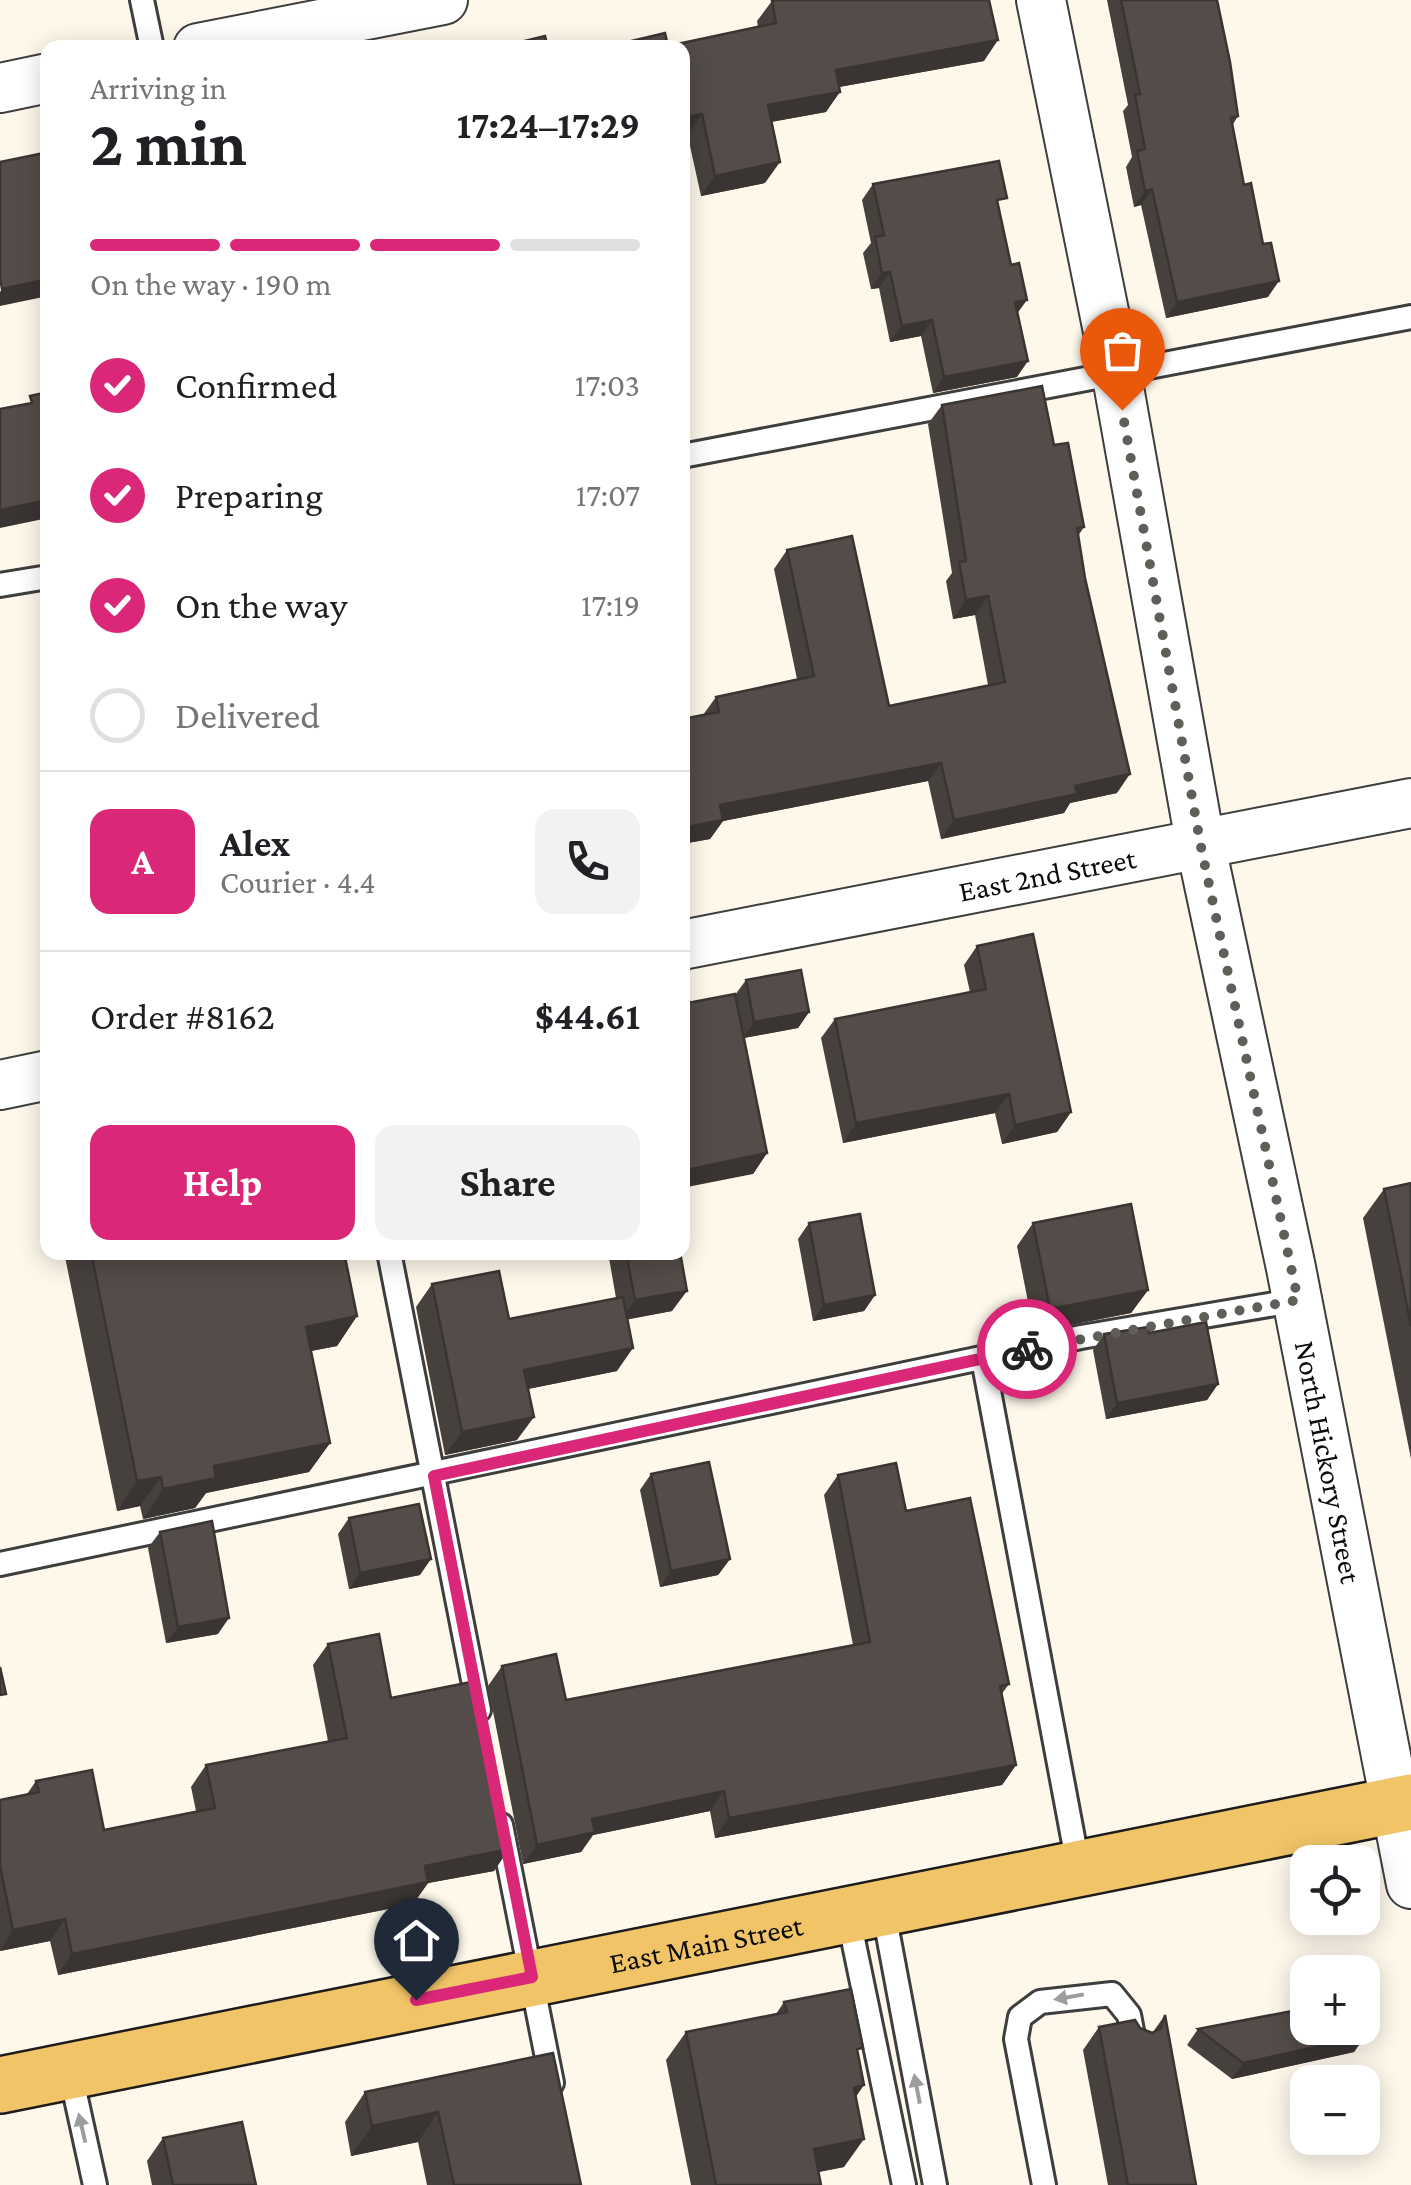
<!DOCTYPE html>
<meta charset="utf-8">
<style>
body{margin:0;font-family:"Crimson Pro",serif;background:#f2f2f2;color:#202124;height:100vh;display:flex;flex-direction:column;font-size:38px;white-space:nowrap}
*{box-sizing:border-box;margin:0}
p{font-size:32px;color:#757577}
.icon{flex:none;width:55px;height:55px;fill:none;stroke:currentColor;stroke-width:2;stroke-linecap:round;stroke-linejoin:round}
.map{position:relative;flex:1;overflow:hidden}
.panel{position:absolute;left:40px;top:40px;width:650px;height:1220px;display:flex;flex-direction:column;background:#fff;border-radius:20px;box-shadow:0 5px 25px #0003}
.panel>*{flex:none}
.controls{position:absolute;left:1290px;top:1845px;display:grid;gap:20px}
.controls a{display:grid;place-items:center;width:90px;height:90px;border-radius:20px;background:#fff;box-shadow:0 5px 25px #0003;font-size:50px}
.pin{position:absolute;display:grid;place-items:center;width:85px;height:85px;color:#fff;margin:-102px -42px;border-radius:50% 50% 50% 0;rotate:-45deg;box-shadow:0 0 10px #0007}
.pin .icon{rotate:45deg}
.courier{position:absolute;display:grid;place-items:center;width:100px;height:100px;margin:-50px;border:8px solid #db2777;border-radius:50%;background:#fff;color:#222;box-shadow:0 2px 12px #0007}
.summary em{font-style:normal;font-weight:700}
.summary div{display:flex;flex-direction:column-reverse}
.summary{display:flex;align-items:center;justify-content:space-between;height:170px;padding:0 50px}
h1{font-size:65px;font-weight:700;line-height:75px}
.bar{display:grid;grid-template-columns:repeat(4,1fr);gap:15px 10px;align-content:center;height:120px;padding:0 50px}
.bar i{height:12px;border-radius:8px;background:#e0e0e0}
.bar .selected{background:#db2777}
.bar p{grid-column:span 4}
.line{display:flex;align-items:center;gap:25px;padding:0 50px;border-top:2px solid #e0e0e0}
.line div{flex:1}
.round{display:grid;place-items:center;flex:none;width:105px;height:105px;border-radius:20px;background:#f2f2f2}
ol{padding:0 50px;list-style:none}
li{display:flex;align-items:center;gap:30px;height:110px}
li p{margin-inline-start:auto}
li .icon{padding:10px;border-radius:50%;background:#db2777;color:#fff;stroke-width:4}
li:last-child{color:#757577}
li i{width:55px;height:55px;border:5px solid #e0e0e0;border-radius:50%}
.button{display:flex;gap:20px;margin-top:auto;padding:20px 50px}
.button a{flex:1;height:115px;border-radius:20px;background:#db2777;color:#fff;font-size:40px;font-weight:700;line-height:115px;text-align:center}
.button a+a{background:#f2f2f2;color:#202124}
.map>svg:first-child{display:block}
</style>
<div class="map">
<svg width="1411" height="2185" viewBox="0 0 1411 2185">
<rect width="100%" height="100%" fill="#fef8eb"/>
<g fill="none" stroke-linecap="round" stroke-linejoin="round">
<defs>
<g id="service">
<path d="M 142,0 L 152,48"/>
<path d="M 682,456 L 1411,317"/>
<path d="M 0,585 L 48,577"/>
<path d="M 389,1252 L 479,1710"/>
<path d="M 983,1359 L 1079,1870"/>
<path d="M 0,1564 L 1081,1337 L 1298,1300"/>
<path d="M 501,1825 L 552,2083"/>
<path d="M 883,1908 L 935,2185"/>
<path d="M 848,1915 L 904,2185"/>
<path d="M 70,2071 L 95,2185"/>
<path d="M 1044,2185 L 1016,2039 L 1020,2017 L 1040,2002 L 1112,1994 L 1129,2015 L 1134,2041"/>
</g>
<g id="minor">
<path id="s1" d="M 1041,0 L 1116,371 L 1201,847 L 1291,1268 L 1411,1884"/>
<path d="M 198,48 L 443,0"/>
<path d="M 0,88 L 48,78"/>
<path id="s2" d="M 682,945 L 1411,803"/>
<path d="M 0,1085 L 48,1075"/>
</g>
<g id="primary">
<path id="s3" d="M 0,2085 L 1411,1802"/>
</g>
</defs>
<!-- service casing -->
<use href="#service" stroke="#3e3e3e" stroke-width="28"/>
<!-- minor casing -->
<use href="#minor" stroke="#3e3e3e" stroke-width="52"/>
<!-- primary casing -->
<use href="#primary" stroke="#1c1c1c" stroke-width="60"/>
<!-- service -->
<use href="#service" stroke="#fff" stroke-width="22"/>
<!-- minor -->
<use href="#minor" stroke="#fff" stroke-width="48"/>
<!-- primary -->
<use href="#primary" stroke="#f1c467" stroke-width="55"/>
</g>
<!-- wall -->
<g fill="#47413e">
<path d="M 1107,0 L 1217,0 L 1238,116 L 1232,126 L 1268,297 L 1166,318 L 1141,205 L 1134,207 L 1126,167 L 1132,157 L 1123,111 L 1128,105 Z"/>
<path d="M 772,1 L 984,61 L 839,87 L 826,112 L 771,122 L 765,183 L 701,196 L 668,46 L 758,27 L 757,21 Z"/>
<path d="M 873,184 L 999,208 L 1017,313 L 1017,377 L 933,393 L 921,336 L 890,342 L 879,288 L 871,289 L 863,253 L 871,243 L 862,200 Z"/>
<path d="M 942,405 L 1054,445 L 1084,527 L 1078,536 L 1117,793 L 1070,803 L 1064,813 L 941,839 L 928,781 L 723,821 L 710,839 L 682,844 L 682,719 L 703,715 L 716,697 L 797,679 L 774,569 L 787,550 L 889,706 L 988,685 L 975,615 L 953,619 L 946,581 L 952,573 L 928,424 Z"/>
<path d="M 977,946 L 1071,1112 L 1057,1132 L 1002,1144 L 995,1113 L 843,1143 L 821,1038 L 835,1019 L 970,992 L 964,965 Z"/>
<path d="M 746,980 L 809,1012 L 798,1028 L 744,1038 L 767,1153 L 753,1174 L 735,995 Z"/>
<path d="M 1411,1183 L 1411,1459 L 1363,1218 L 1384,1189 Z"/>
<path d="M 809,1223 L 875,1295 L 864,1311 L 813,1321 L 798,1239 Z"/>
<path d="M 1033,1223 L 1148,1290 L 1131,1313 L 1034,1332 L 1017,1246 Z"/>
<path d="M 64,1252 L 344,1252 L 357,1316 L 337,1346 L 311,1351 L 330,1443 L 309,1472 L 206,1493 L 195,1508 L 143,1519 L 140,1506 L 117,1511 Z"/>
<path d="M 608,1252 L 680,1252 L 672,1311 L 627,1319 L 617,1371 L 528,1389 L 517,1440 L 445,1455 L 416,1307 L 432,1284 L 509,1319 L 616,1298 Z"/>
<path d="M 1149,1333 L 1218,1384 L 1207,1400 L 1106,1419 L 1093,1350 L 1104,1334 Z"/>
<path d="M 651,1474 L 730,1559 L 718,1575 L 660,1587 L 640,1490 Z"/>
<path d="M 838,1475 L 906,1511 L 1009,1684 L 1001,1695 L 1016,1765 L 1002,1785 L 715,1838 L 710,1811 L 593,1835 L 581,1852 L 523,1864 L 488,1686 L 502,1666 L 566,1700 L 853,1645 L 824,1495 Z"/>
<path d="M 349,1518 L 420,1575 L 349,1589 L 338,1534 Z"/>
<path d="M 160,1532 L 218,1634 L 166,1643 L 148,1548 Z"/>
<path d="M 328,1644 L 391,1698 L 509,1849 L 494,1871 L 428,1883 L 413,1904 L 58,1975 L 50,1941 L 0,1951 L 0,1800 L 27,1794 L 36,1781 L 104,1830 L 196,1811 L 191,1787 L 206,1765 L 328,1741 L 313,1665 Z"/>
<path d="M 784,2002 L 858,2054 L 856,2097 L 844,2167 L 818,2172 L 821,2185 L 691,2185 L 666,2060 L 686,2032 L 776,2014 Z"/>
<path d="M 1165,2015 L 1196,2185 L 1108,2185 L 1083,2050 L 1099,2027 L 1140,2028 L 1153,2032 Z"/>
<path d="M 1198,2029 L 1365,2036 L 1354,2052 L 1232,2079 L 1187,2045 Z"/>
<path d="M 553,2053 L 581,2185 L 427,2185 L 418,2142 L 351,2156 L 345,2122 L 365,2092 Z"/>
<path d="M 163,2138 L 256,2185 L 152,2185 L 147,2161 Z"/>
</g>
<!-- shaded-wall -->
<g fill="#3a3532">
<path d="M 998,40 L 984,61 L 822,90 L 836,70 Z"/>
<path d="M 840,92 L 826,112 L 753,125 L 768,105 Z"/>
<path d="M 702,114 L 688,134 L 682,136 L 682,118 Z"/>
<path d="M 780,162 L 765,183 L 701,196 L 715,176 Z"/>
<path d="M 1152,189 L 1141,205 L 1134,207 L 1145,191 Z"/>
<path d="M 890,272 L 879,288 L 871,289 L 882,273 Z"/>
<path d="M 48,279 L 48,296 L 0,306 L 0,292 L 2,289 Z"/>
<path d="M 1279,281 L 1268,297 L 1166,318 L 1177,302 Z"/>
<path d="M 1027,300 L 1016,315 L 1015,302 Z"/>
<path d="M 932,320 L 921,336 L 890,342 L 902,326 Z"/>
<path d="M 1028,361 L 1017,377 L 933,393 L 944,377 Z"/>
<path d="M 48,500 L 48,518 L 0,528 L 0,510 Z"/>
<path d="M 988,596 L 975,615 L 953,619 L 966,600 Z"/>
<path d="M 941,763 L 928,781 L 723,821 L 710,839 L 682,844 L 682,828 L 720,805 Z"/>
<path d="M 1130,774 L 1117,793 L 1070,803 L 1064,813 L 941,839 L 954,820 L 1075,786 Z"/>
<path d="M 809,1012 L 798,1028 L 743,1038 L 754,1022 Z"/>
<path d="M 1009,1094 L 995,1113 L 843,1143 L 856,1123 Z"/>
<path d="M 1071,1112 L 1057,1132 L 1002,1144 L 1015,1125 Z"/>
<path d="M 767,1153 L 753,1174 L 682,1188 L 682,1171 Z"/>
<path d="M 1148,1290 L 1131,1313 L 1034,1332 L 1050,1309 Z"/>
<path d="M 687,1291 L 672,1311 L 620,1321 L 635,1300 Z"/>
<path d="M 875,1295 L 864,1311 L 813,1321 L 824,1305 Z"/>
<path d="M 357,1316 L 337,1346 L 285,1356 L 306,1327 Z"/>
<path d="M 633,1348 L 617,1371 L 508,1393 L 524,1370 Z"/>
<path d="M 1218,1384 L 1207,1400 L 1106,1419 L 1117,1403 Z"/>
<path d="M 534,1417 L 517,1440 L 445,1455 L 462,1432 Z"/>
<path d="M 330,1443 L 309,1472 L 206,1493 L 195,1508 L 143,1519 L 163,1489 L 214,1466 Z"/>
<path d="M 161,1477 L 140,1506 L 117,1511 L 137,1481 Z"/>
<path d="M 431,1559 L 420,1575 L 349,1589 L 360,1573 Z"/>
<path d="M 730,1559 L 718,1575 L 660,1587 L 671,1571 Z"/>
<path d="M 229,1618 L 218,1634 L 166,1643 L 178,1627 Z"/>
<path d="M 1016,1765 L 1002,1785 L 715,1838 L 729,1818 Z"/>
<path d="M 724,1791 L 710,1811 L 593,1835 L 581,1852 L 523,1864 L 537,1845 L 592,1819 Z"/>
<path d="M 509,1849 L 494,1871 L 428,1883 L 413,1904 L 58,1975 L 72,1954 L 425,1866 Z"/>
<path d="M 65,1919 L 50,1941 L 0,1951 L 13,1930 Z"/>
<path d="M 1365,2036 L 1354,2052 L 1232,2079 L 1243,2063 Z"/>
<path d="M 864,2085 L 844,2114 L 854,2088 Z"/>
<path d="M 438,2112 L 418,2142 L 351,2156 L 372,2126 Z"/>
<path d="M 864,2139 L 844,2167 L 794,2177 L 814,2149 Z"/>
</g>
<!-- building -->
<g fill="#534c48" stroke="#3a3532" stroke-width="2.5">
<path d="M 776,0 L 989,0 L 998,40 L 836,70 L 840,92 L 768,105 L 780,162 L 715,176 L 702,114 L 682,118 L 682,48 L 602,48 L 665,33 L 668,46 L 776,23 L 772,1 Z"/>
<path d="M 1121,0 L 1217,0 L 1230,62 L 1238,116 L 1231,118 L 1244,185 L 1251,183 L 1263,244 L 1271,243 L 1279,281 L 1177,302 L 1152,189 L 1145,191 L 1137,151 L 1145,149 L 1135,95 L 1140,94 Z"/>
<path d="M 545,36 L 548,48 L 496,48 Z"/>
<path d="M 44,153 L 48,168 L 48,279 L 2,289 L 0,277 L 0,162 Z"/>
<path d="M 999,161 L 1007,198 L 997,200 L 1011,265 L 1019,263 L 1027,300 L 1015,302 L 1028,361 L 944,377 L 932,320 L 902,326 L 890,272 L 882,273 L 875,237 L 884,235 L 873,184 Z"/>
<path d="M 1042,386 L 1054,445 L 1068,443 L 1084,527 L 1077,528 L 1085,578 L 1130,774 L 1075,786 L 1077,794 L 954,820 L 941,763 L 720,805 L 723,820 L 682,828 L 682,719 L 719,712 L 716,697 L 814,676 L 787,550 L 852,536 L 889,706 L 1005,682 L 988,596 L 966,600 L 959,562 L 966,561 L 942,405 Z"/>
<path d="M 48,392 L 48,500 L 0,510 L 0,409 L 32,403 L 30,396 Z"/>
<path d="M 1033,934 L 1071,1112 L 1015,1125 L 1009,1094 L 856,1123 L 835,1019 L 986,989 L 977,946 Z"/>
<path d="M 801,970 L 809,1012 L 754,1022 L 746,980 Z"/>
<path d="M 735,994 L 767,1153 L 682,1171 L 682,1004 Z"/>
<path d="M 1411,1183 L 1411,1326 L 1384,1189 Z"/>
<path d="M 1131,1204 L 1148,1290 L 1050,1309 L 1033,1223 Z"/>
<path d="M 860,1214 L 875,1295 L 824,1305 L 809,1223 Z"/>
<path d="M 91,1252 L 344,1252 L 357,1316 L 306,1327 L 330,1443 L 214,1466 L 216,1478 L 163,1489 L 161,1477 L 137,1481 Z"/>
<path d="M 626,1252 L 680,1252 L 687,1291 L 635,1300 Z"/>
<path d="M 499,1271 L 509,1319 L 623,1297 L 633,1348 L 524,1370 L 534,1417 L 462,1432 L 432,1284 Z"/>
<path d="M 1206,1322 L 1218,1384 L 1117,1403 L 1104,1334 L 1148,1327 L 1149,1333 Z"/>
<path d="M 709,1462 L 730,1559 L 671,1571 L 651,1474 Z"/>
<path d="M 896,1463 L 906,1511 L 970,1498 L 1009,1684 L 1000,1686 L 1016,1765 L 729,1818 L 724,1791 L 592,1819 L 595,1832 L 537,1845 L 502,1666 L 556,1654 L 566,1700 L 870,1642 L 838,1475 Z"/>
<path d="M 419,1504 L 431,1559 L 360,1573 L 349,1518 Z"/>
<path d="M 212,1521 L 229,1618 L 178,1627 L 160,1532 Z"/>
<path d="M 379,1634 L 391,1698 L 476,1681 L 509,1849 L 425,1866 L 428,1882 L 72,1954 L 65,1919 L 13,1930 L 0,1866 L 0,1800 L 39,1792 L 36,1781 L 92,1770 L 104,1830 L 215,1808 L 206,1765 L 347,1738 L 328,1644 Z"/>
<path d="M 0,1667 L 6,1694 L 0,1695 Z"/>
<path d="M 851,1989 L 863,2048 L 857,2049 L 864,2085 L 854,2088 L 864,2139 L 814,2149 L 821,2185 L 716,2185 L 686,2032 L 787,2012 L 784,2002 Z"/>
<path d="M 1308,2008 L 1308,2028 L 1362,2028 L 1362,2026 L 1365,2036 L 1243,2063 L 1198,2029 Z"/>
<path d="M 1165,2015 L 1196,2185 L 1128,2185 L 1099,2027 L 1135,2020 L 1140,2028 L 1152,2033 L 1161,2028 Z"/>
<path d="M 553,2053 L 581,2185 L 454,2185 L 438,2112 L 372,2126 L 365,2092 Z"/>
<path d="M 242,2122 L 256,2185 L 173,2185 L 163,2138 Z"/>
</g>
<!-- one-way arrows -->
<defs><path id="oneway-solid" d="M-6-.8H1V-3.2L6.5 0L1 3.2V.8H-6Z" transform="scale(2.5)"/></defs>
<g fill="#9d9d9d">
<use href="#oneway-solid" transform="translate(1069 1997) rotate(170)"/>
<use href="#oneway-solid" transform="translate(917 2089) rotate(-101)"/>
<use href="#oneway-solid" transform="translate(82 2128) rotate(-103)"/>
</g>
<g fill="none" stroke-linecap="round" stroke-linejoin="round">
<!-- done -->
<path stroke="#605e59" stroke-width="10" stroke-dasharray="0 18" d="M 1027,1349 L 1298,1300 L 1201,847 L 1122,410"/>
<!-- route -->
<path stroke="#db2777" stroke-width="12" d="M 416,2000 L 532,1977 L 434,1476 L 1027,1349"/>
</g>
<g text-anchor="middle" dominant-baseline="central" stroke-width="10" stroke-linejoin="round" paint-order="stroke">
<!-- street labels -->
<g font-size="30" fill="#0b0b0b" stroke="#fff">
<text stroke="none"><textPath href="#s2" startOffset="372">East 2nd Street</textPath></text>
<text stroke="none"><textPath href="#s1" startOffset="1490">North Hickory Street</textPath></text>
<text stroke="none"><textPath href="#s3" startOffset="720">East Main Street</textPath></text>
</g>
</g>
</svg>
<div class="controls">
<a><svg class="icon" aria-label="locate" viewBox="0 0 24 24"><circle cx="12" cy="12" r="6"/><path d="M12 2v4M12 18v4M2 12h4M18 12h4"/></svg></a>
<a>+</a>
<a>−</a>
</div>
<div class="pin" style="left:1122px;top:410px;background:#ea580c"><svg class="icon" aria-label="bag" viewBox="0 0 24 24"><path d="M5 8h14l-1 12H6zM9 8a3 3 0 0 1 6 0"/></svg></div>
<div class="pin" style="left:416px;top:2000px;background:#1f2937"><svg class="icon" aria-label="home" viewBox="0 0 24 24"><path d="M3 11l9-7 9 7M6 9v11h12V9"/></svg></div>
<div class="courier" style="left:1027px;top:1349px"><svg class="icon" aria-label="bike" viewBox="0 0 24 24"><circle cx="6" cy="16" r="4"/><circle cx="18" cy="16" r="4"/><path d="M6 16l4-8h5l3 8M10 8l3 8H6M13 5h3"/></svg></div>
<section class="panel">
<div class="summary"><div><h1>2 min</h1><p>Arriving in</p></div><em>17:24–17:29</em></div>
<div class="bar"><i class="selected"></i><i class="selected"></i><i class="selected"></i><i></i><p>On the way · 190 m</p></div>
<ol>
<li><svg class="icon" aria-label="check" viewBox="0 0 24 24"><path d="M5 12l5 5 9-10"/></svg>Confirmed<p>17:03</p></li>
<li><svg class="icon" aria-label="check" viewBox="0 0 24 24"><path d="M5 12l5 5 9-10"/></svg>Preparing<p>17:07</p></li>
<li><svg class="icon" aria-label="check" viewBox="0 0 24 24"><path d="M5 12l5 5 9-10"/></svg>On the way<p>17:19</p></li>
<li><i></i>Delivered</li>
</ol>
<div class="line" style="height:180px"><b class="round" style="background:#db2777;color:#fff">A</b><div><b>Alex</b><p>Courier · 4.4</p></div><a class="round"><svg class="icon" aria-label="phone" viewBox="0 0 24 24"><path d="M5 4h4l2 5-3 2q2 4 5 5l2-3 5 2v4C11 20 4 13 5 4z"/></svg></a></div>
<div class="line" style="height:130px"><div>Order #8162</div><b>$44.61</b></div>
<div class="button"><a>Help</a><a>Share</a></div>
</section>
</div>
